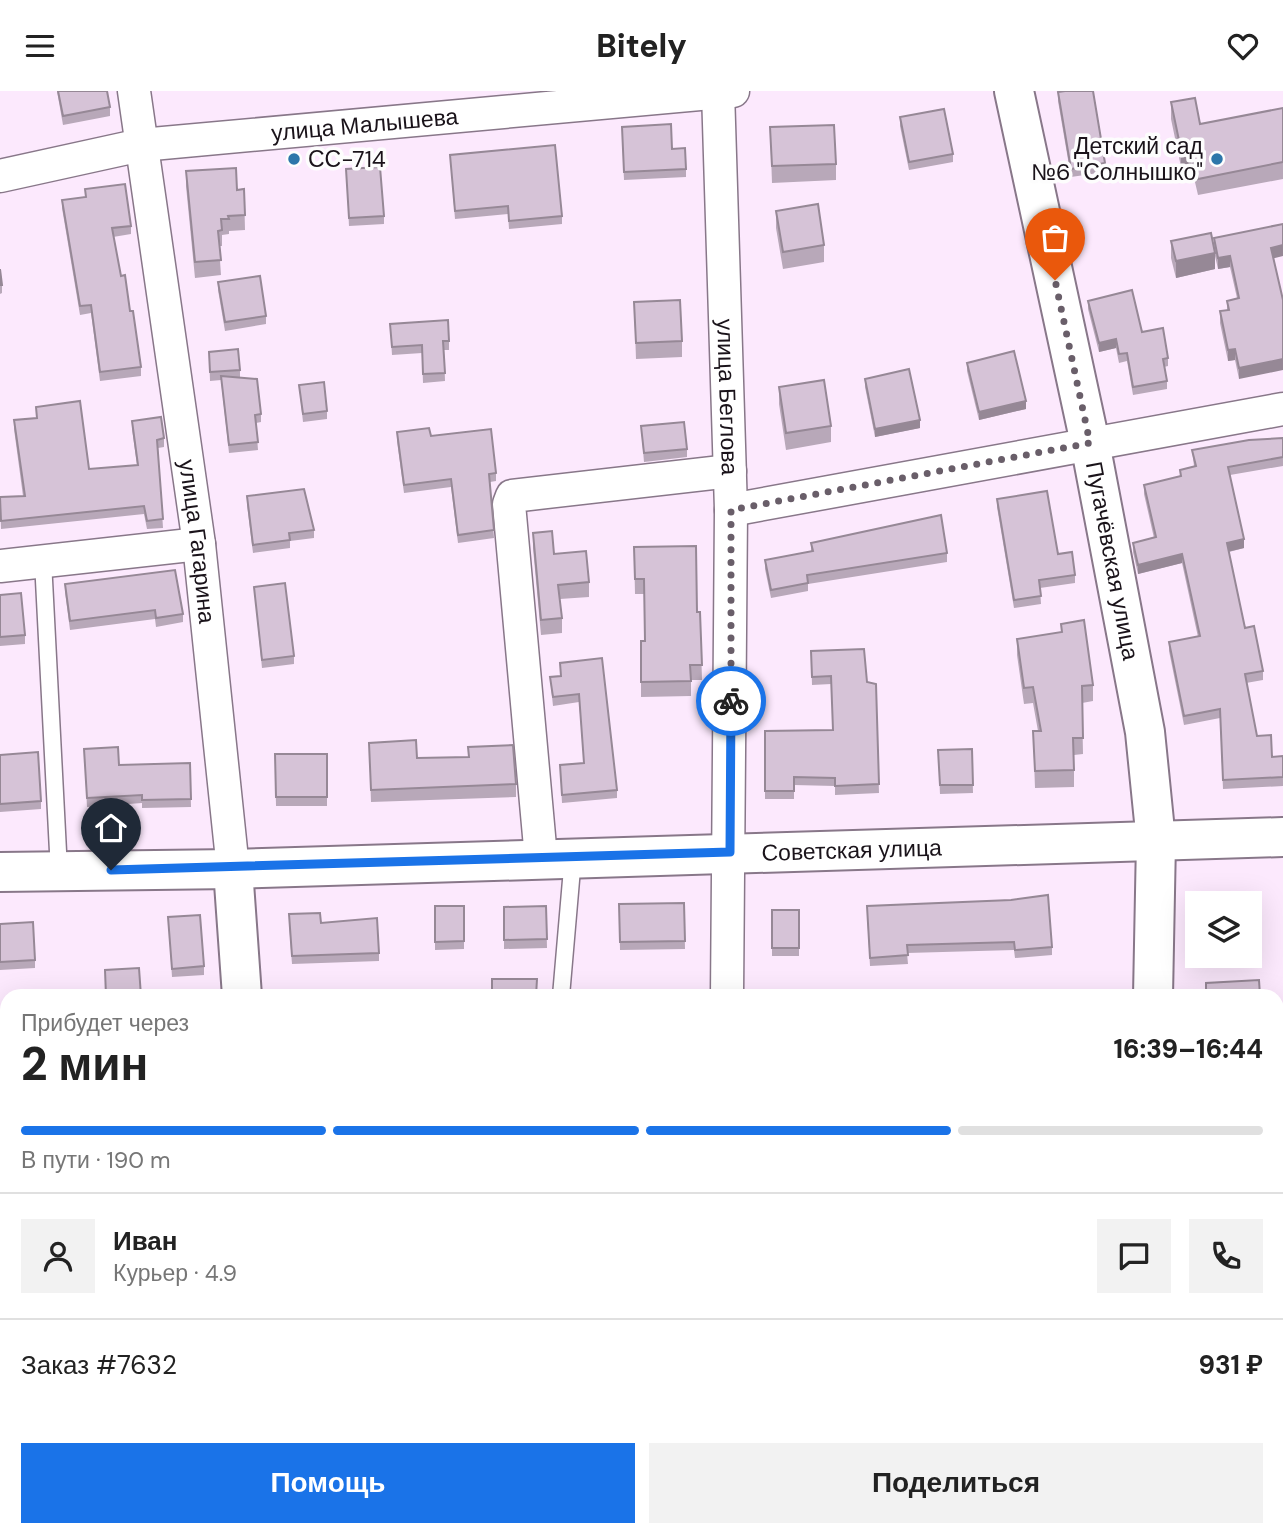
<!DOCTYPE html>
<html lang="ru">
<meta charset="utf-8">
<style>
body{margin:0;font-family:"DM Sans",sans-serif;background:#f2f2f2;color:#222;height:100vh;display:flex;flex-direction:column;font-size:26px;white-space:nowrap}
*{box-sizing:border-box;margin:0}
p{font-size:23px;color:#767676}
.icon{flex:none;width:38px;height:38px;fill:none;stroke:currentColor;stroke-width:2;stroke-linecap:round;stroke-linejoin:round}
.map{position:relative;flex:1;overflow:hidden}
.sheet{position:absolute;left:0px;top:898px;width:1284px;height:548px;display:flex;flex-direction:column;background:#fff;border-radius:21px 21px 0 0;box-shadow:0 7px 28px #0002}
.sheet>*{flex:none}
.buttons{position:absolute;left:1185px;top:800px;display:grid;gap:14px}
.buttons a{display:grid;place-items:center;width:77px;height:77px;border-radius:0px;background:#fff;box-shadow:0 7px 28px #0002;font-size:35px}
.pin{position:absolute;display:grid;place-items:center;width:60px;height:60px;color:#fff;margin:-72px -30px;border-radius:50% 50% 50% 0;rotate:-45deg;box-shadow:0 0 7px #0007}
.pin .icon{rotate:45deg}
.courier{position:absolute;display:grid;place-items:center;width:70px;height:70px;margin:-35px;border:5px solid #1a73e8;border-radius:50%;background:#fff;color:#222;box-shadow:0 2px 9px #0007}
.head em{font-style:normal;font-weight:800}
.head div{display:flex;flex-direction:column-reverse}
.head{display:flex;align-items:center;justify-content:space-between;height:119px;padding:0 21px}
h1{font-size:46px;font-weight:800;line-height:52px}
.bar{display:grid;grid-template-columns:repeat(4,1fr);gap:10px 7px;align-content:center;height:84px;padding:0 21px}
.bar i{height:9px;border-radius:5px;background:#e0e0e0}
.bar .selected{background:#1a73e8}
.bar p{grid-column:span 4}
.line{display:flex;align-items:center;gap:18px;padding:0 21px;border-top:2px solid #e0e0e0}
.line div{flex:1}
.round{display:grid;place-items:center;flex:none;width:74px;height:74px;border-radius:0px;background:#f2f2f2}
.cta{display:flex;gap:14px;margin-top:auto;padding:14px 21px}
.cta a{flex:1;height:80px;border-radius:0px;background:#1a73e8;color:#fff;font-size:28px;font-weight:800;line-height:80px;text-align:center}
.cta a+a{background:#f2f2f2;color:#222}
header{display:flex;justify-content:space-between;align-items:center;height:91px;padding:0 21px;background:#fff;font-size:32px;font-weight:800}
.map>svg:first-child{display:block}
</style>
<header><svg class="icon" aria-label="menu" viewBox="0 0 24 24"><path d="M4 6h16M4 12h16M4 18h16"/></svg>Bitely<svg class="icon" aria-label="heart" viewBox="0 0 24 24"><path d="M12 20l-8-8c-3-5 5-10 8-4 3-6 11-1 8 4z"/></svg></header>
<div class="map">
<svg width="1283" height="1444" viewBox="0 0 1283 1444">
<rect width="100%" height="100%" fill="#fce9fd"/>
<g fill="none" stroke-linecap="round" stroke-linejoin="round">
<defs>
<g id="service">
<path d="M 43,470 L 59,780"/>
<path d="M 561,905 L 573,766"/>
</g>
<g id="minor">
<path id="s1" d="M 134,0 L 199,453 L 233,778"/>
<path id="s2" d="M 718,0 L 731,419 L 727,905"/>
<path id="s3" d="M 0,85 L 141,54 L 733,0"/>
<path d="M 731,419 L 1283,318"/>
<path d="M 0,475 L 199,453"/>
<path d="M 541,767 L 509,413 L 512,405 L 730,380"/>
<path d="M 718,1438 L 718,1444"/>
</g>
<g id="tertiary">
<path id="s4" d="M 1014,0 L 1090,352 L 1145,641 L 1156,750 L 1153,905"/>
<path d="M 233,778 L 242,905"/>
<path id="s5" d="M 0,781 L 233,778 L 1283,746"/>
<path d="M 268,1438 L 269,1444"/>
<path d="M 1151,1438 L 1151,1444"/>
</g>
<g id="secondary">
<path d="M 0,1425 L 7,1424"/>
<path d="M 814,1438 L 900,1444"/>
</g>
</defs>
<!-- service casing -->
<use href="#service" stroke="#887789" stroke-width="19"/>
<!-- minor casing -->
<use href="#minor" stroke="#887789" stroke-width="35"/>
<!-- tertiary casing -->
<use href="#tertiary" stroke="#887789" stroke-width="42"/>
<!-- secondary casing -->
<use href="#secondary" stroke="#887789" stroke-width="42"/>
<!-- service -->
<use href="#service" stroke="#fff" stroke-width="16"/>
<!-- minor -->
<use href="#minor" stroke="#fff" stroke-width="32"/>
<!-- tertiary -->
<use href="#tertiary" stroke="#fff" stroke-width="38"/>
<!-- secondary -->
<use href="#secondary" stroke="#fff" stroke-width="38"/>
</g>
<!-- wall -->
<g fill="#b8a8b9">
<path d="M 57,0 L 107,0 L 110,16 L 110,25 L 63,34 Z"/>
<path d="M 1058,1 L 1105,72 L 1105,81 L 1071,86 L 1058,10 Z"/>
<path d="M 1171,11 L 1200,33 L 1283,17 L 1283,88 L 1198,104 L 1191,74 L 1181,76 L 1171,28 Z"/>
<path d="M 900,26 L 953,63 L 953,71 L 909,79 L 900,35 Z"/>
<path d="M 770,36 L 836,73 L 836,89 L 772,92 Z"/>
<path d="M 622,44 L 672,58 L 686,78 L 686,86 L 624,89 Z"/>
<path d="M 450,64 L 562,125 L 562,133 L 509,138 L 508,123 L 455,128 Z"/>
<path d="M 346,78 L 384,125 L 384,133 L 349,135 Z"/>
<path d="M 186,80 L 237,99 L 244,98 L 245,139 L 229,140 L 229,143 L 222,144 L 222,155 L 219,155 L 221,184 L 195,187 L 186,95 Z"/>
<path d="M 85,98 L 131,135 L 131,143 L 113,146 L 121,185 L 130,220 L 141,276 L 141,285 L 100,290 L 91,222 L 80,224 L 62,117 L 62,109 L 85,106 Z"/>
<path d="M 776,120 L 824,154 L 824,171 L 783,178 L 776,137 Z"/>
<path d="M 1214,147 L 1273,167 L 1239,288 L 1235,269 L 1228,270 L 1220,232 L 1220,220 L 1227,219 L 1227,210 L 1237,207 L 1230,176 L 1218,178 L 1215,165 L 1215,178 L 1176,187 L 1171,167 L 1171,150 L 1214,154 Z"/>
<path d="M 0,178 L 2,194 L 2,202 L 0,203 Z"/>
<path d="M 218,191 L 266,225 L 266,233 L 225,240 L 218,199 Z"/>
<path d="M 1088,210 L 1142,241 L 1168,267 L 1168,275 L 1164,276 L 1167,290 L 1167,298 L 1133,304 L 1127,270 L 1119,272 L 1116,257 L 1099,261 L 1088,218 Z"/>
<path d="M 634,211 L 682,250 L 682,266 L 636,268 Z"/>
<path d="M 390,233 L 449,250 L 449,259 L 444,259 L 445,290 L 423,292 L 422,262 L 392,264 Z"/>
<path d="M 209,261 L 240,279 L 240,287 L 261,323 L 261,331 L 256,332 L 258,359 L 229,362 L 221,289 L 210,290 Z"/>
<path d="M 967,272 L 1026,318 L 979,329 L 967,280 Z"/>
<path d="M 865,288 L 920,337 L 875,346 L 865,296 Z"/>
<path d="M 299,294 L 327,320 L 327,328 L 303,331 Z"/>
<path d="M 779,296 L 831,335 L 831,351 L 786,359 L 779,313 Z"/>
<path d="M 36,316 L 89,378 L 137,374 L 132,338 L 132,330 L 164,347 L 164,356 L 158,357 L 163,437 L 147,438 L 144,423 L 1,438 L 0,406 L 23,405 L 14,338 L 14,329 L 36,327 Z"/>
<path d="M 641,335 L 687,358 L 687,366 L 644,371 Z"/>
<path d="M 397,341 L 431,345 L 496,382 L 496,390 L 490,391 L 494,447 L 458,452 L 451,396 L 404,402 L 397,350 Z"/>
<path d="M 1283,347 L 1283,375 L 1230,384 L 1244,457 L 1229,461 L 1245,537 L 1263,580 L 1263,589 L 1246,592 L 1257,645 L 1272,666 L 1283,665 L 1283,695 L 1223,698 L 1220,627 L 1184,634 L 1169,560 L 1169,551 L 1198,546 L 1182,472 L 1138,483 L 1133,461 L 1133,452 L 1154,447 L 1144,403 L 1144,394 L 1180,386 L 1180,379 L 1194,375 L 1192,359 Z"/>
<path d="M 247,405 L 314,439 L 314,447 L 290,450 L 290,457 L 253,462 L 247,414 Z"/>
<path d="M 997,408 L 1058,463 L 1075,484 L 1075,492 L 1040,497 L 1041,513 L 1014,517 L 997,416 Z"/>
<path d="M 533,442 L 554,463 L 589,491 L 589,506 L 560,508 L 562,527 L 562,542 L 541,544 L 533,457 Z"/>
<path d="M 811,452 L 947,462 L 947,471 L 808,493 L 808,500 L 771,507 L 765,478 L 765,469 L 811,460 Z"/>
<path d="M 634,456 L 697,521 L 700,521 L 702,589 L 691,589 L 691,605 L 641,606 L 641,550 L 645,550 L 644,503 L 635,503 Z"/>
<path d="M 65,493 L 183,523 L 183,531 L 156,536 L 155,528 L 70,539 L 65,501 Z"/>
<path d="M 254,496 L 294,565 L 294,573 L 262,577 Z"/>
<path d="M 0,504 L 25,544 L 25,553 L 0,555 Z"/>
<path d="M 1061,533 L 1093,594 L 1093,610 L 1082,612 L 1083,663 L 1074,664 L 1074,696 L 1035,697 L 1033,640 L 1038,640 L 1033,612 L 1024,613 L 1017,564 L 1017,548 L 1061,541 Z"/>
<path d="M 811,560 L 867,591 L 876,593 L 879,702 L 835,704 L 835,695 L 794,694 L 794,708 L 765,708 L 765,640 L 833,639 L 831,593 L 812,594 Z"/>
<path d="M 602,567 L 617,699 L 617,707 L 562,712 L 560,674 L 584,672 L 579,611 L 553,615 L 550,586 L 560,585 L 560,572 Z"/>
<path d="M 369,652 L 417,667 L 468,666 L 468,656 L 516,693 L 516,706 L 371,711 Z"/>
<path d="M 84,658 L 119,674 L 190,672 L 191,716 L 142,717 L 142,712 L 87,716 Z"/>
<path d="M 972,658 L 973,702 L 940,703 L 938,659 Z"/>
<path d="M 275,663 L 327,663 L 327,715 L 276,715 Z"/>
<path d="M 0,664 L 41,710 L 41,718 L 0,721 Z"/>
<path d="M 684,812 L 685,858 L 620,859 L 619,813 Z"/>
<path d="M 435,815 L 464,815 L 464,858 L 435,859 Z"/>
<path d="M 546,815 L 547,857 L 504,858 L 504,816 Z"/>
<rect x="772" y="819" width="27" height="46"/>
<path d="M 867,823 L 1052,856 L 1052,864 L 1015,867 L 1014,859 L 907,862 L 908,873 L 870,875 Z"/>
<path d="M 168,826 L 204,875 L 204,884 L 172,886 Z"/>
<path d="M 289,832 L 321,832 L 379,862 L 379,870 L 292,873 Z"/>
<path d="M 0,833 L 35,869 L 35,877 L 0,879 Z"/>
<path d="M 7,981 L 7,1042 L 5,1042 L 2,990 Z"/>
<path d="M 0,1266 L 7,1266 L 7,1327 L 0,1328 Z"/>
</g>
<!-- shaded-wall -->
<g fill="#968896">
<path d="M 1191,57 L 1191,74 L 1181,76 L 1181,59 Z"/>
<path d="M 1283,154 L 1283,165 L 1271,168 L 1271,157 Z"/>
<path d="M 1215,162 L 1215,178 L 1176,187 L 1176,170 Z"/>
<path d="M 1230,165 L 1230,176 L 1218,178 L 1218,167 Z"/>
<path d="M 1116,248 L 1116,257 L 1099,261 L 1099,252 Z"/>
<path d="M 1235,258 L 1235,269 L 1228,270 L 1228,259 Z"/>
<path d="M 1283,268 L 1283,279 L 1239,288 L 1239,277 Z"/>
<path d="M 1026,310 L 1026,318 L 979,329 L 979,321 Z"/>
<path d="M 920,329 L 920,337 L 875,346 L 875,338 Z"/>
<path d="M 1244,448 L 1244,457 L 1227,461 L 1227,452 Z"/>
<path d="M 1182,463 L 1182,472 L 1138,483 L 1138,474 Z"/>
</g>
<!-- building -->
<g fill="#d6c3d7" stroke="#968896" stroke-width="2">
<path d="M 58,0 L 107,0 L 110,16 L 63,25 Z"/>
<path d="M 1065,0 L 1093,0 L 1105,72 L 1071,78 L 1058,1 Z"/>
<path d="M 1195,7 L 1200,33 L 1283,17 L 1283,71 L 1198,88 L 1191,57 L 1181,59 L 1171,11 Z"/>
<path d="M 944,18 L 953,63 L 909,71 L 900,26 Z"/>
<path d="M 671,33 L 672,58 L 685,57 L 686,78 L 624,81 L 622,36 Z"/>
<path d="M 834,34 L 836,73 L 772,75 L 770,36 Z"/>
<path d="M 555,54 L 562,125 L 509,130 L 508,115 L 455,120 L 450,64 Z"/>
<path d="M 380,76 L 384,125 L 349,127 L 346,78 Z"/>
<path d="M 236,77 L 237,99 L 244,98 L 245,124 L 228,125 L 229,128 L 221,128 L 222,139 L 218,140 L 221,169 L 195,171 L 186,80 Z"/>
<path d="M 125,93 L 131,135 L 112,137 L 121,185 L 125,184 L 130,220 L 133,220 L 141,276 L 100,281 L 91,214 L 80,215 L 62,109 L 86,106 L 85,98 Z"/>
<path d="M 818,113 L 824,154 L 783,161 L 776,120 Z"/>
<path d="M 1283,133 L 1283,154 L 1271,157 L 1283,209 L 1283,268 L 1239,277 L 1235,258 L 1228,259 L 1220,220 L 1229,219 L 1227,210 L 1239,207 L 1230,165 L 1218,167 L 1214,147 Z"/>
<path d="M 1211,142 L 1215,162 L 1176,170 L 1171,150 Z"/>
<path d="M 0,178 L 2,194 L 0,194 Z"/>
<path d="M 260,185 L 266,225 L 225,231 L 218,191 Z"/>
<path d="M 1132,199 L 1142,241 L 1163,237 L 1168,267 L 1163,268 L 1167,290 L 1133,296 L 1127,262 L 1119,263 L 1116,248 L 1099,252 L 1088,210 Z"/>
<path d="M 680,209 L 682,250 L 636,252 L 634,211 Z"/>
<path d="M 448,229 L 449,250 L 443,250 L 445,282 L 423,283 L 422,254 L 392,256 L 390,233 Z"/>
<path d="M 238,258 L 240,279 L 210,281 L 209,261 Z"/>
<path d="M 1014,260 L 1026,310 L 979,321 L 967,272 Z"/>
<path d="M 909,278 L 920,329 L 875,338 L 865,288 Z"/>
<path d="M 221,285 L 257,288 L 261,323 L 255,324 L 258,351 L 229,354 Z"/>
<path d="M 824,289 L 831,335 L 786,342 L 779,296 Z"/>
<path d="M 324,291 L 327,320 L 303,323 L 299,294 Z"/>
<path d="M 80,310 L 89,378 L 138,374 L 132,330 L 161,326 L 164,347 L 157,349 L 163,428 L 147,430 L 144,415 L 1,430 L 0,406 L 25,405 L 14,329 L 37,327 L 36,316 Z"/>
<path d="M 684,331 L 687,358 L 644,362 L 641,335 Z"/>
<path d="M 429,337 L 431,345 L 491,338 L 496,382 L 489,383 L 494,439 L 458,444 L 451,388 L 404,394 L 397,341 Z"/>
<path d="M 1283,347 L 1283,366 L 1228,376 L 1244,448 L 1227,452 L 1245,537 L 1254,535 L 1263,580 L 1245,583 L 1257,645 L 1271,644 L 1272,666 L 1283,665 L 1283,686 L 1223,689 L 1220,618 L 1184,625 L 1169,551 L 1200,545 L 1182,463 L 1138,474 L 1133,452 L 1156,446 L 1144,394 L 1181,385 L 1180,379 L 1196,375 L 1192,359 L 1249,349 Z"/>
<path d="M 304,398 L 314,439 L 289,442 L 290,449 L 253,454 L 247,405 Z"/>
<path d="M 1047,400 L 1058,463 L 1072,461 L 1075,484 L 1039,489 L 1041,505 L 1014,509 L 997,408 Z"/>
<path d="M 941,424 L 947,462 L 807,484 L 808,492 L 771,499 L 765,469 L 813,460 L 811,452 Z"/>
<path d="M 552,440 L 554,463 L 586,460 L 589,491 L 558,494 L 562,527 L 541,529 L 533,442 Z"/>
<path d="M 696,455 L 697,521 L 700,521 L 702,574 L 690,574 L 691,590 L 641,591 L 641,550 L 645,550 L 644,488 L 635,488 L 634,456 Z"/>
<path d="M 175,479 L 183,523 L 156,527 L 155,519 L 70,530 L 65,493 Z"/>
<path d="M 285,492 L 294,565 L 262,569 L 254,496 Z"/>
<path d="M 21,502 L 25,544 L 0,546 L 0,504 Z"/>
<path d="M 1084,529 L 1093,594 L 1082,595 L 1083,647 L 1073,647 L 1074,679 L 1035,680 L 1033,640 L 1041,640 L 1033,596 L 1024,597 L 1017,548 L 1062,541 L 1061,533 Z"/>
<path d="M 864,558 L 867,591 L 876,593 L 879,693 L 835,695 L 835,687 L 794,686 L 794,700 L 765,700 L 765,640 L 833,639 L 831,585 L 812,586 L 811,560 Z"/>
<path d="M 602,567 L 617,699 L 562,704 L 560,674 L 584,672 L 579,603 L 553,606 L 550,586 L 561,585 L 560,572 Z"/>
<path d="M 416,649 L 417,667 L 469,666 L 468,656 L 513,654 L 516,693 L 371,699 L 369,652 Z"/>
<path d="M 118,656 L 119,674 L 190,672 L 191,708 L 142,709 L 142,704 L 87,707 L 84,658 Z"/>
<path d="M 972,658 L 973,694 L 940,694 L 938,659 Z"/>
<path d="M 38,661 L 41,710 L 0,713 L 0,664 Z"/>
<path d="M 275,663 L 327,663 L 327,706 L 276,706 Z"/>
<path d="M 1048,804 L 1052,856 L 1015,859 L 1014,851 L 907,854 L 908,864 L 870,867 L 867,815 L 1011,809 Z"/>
<path d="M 684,812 L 685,850 L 620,851 L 619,813 Z"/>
<path d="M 435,815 L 464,815 L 464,850 L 435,851 Z"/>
<path d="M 546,815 L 547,848 L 504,849 L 504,816 Z"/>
<rect x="772" y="819" width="27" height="38"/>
<path d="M 320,822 L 321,832 L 377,827 L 379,862 L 292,865 L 289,823 Z"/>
<path d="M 200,824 L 204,875 L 172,878 L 168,826 Z"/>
<path d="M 33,831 L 35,869 L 0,871 L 0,833 Z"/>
<path d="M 139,877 L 141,905 L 106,905 L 105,879 Z"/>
<path d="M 492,888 L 537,888 L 536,905 L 492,905 Z"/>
<path d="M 1259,889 L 1260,905 L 1206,905 L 1206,892 Z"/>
<path d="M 7,981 L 7,1033 L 5,1033 L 2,982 Z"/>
<rect x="0" y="1266" width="7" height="45"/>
</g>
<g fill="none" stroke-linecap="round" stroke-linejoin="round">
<!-- done -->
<path stroke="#695e69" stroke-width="7" stroke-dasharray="0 12.6" d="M 731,610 L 731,419 L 1090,352 L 1055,189"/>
<!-- route -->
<path stroke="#1a73e8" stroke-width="9" d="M 111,779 L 730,761 L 731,610"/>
</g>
<!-- markers -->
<g fill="#2d76aa" stroke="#fdfdfd" stroke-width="2.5">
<circle cx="294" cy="68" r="7"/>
<circle cx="1217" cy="68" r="7"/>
</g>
<g text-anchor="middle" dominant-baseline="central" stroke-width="7" stroke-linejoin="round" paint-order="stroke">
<!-- street labels -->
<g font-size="23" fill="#1a131a" stroke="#fdfdfd">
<text stroke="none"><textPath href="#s3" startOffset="369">улица Малышева</textPath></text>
<text stroke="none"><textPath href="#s2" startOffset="306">улица Беглова</textPath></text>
<text stroke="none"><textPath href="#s1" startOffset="455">улица Гагарина</textPath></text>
<text stroke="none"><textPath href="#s4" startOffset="480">Пугачёвская улица</textPath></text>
<text stroke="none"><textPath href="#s5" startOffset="852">Советская улица</textPath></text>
</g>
<!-- poi labels -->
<g font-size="23" fill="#1a131a" stroke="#fdfdfd" text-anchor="end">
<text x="1203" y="55">Детский сад<tspan x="1203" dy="26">№6 "Солнышко"</tspan></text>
<text x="308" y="68" text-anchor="start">СС-714</text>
</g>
</g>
</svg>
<div class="buttons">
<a><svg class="icon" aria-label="layers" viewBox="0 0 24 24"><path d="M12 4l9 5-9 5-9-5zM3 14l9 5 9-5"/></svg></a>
</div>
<div class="pin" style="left:1055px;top:189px;background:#ea580c"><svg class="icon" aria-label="bag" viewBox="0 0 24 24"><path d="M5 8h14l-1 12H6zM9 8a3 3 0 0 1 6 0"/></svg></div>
<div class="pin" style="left:111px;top:779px;background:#1f2937"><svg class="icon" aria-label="home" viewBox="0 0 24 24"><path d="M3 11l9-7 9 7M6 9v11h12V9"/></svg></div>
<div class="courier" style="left:731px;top:610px"><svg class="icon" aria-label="bike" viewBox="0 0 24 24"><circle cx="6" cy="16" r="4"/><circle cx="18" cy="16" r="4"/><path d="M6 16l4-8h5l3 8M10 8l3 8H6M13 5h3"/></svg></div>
<section class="sheet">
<div class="head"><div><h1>2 мин</h1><p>Прибудет через</p></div><em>16:39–16:44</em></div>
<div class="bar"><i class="selected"></i><i class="selected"></i><i class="selected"></i><i></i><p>В пути · 190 m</p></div>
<div class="line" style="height:126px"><a class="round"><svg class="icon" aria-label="person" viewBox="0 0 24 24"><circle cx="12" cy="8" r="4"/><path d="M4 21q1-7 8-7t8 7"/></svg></a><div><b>Иван</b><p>Курьер · 4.9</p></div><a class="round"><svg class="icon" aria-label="chat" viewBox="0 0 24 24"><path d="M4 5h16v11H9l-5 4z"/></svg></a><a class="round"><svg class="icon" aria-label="phone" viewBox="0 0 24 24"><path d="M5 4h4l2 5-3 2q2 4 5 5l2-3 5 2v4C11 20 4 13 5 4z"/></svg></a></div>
<div class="line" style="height:91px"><div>Заказ #7632</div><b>931 ₽</b></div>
<div class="cta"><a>Помощь</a><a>Поделиться</a></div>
</section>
</div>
